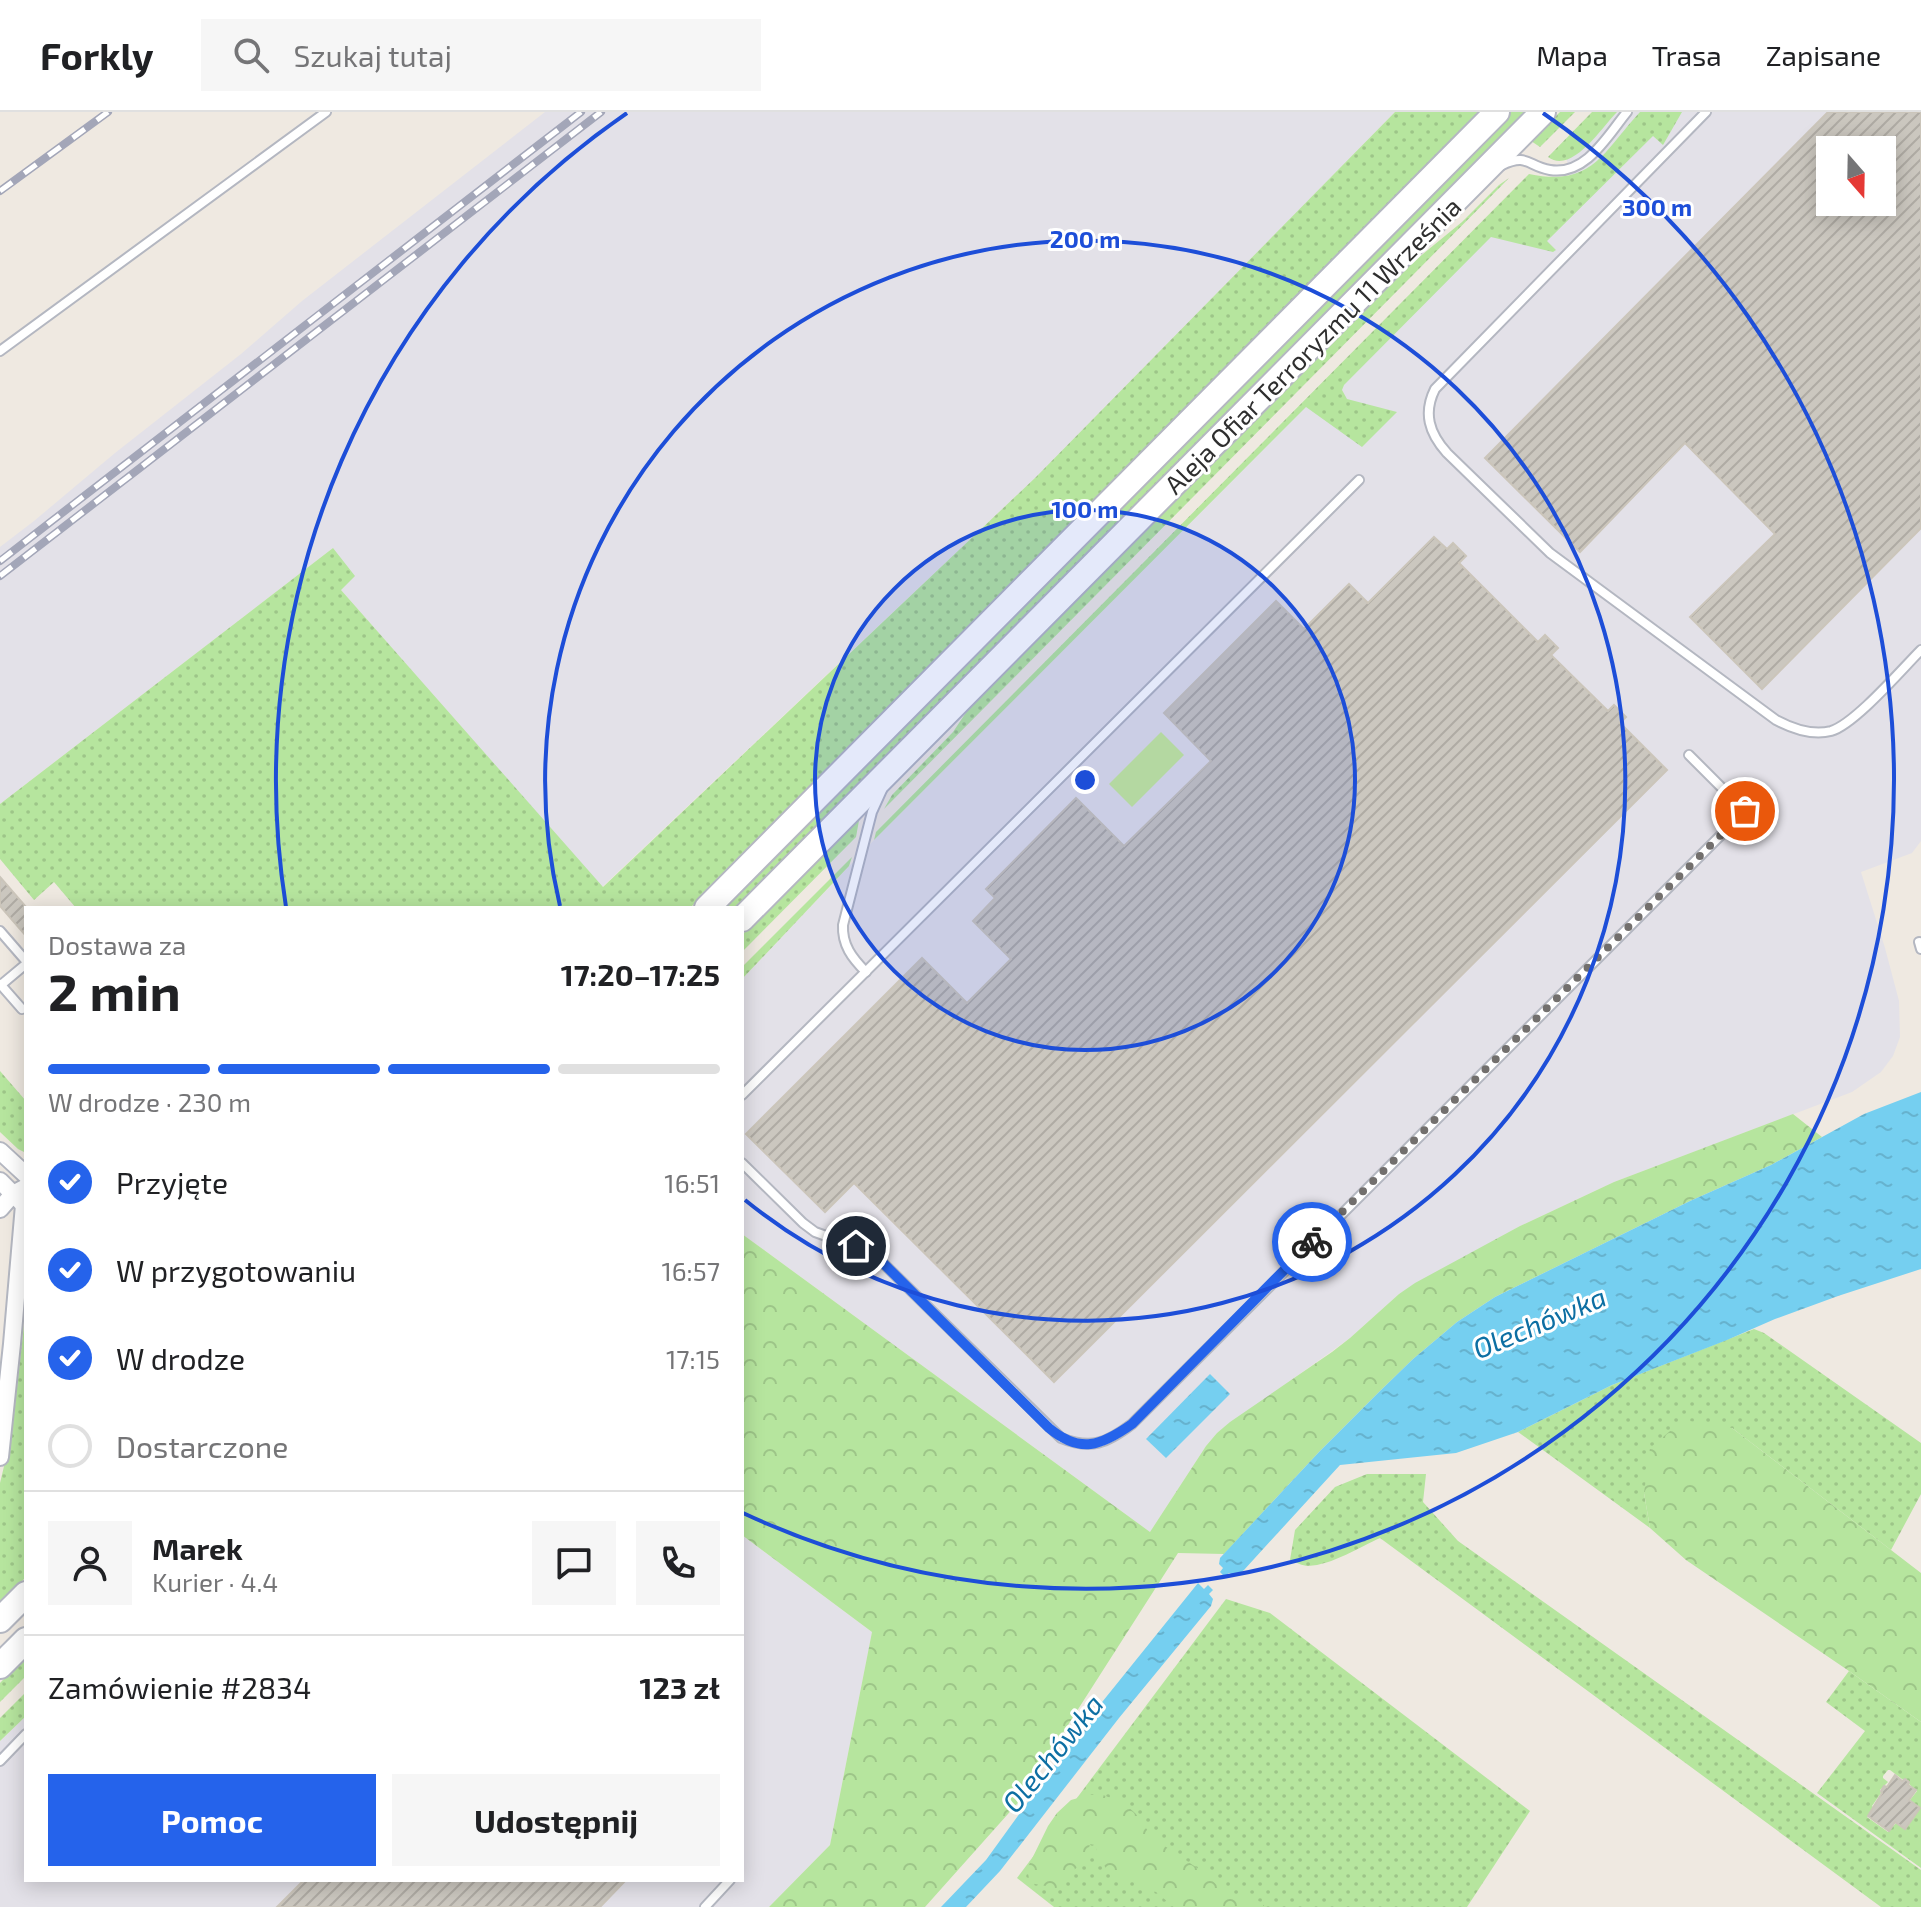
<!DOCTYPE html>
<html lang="pl">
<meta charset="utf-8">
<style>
body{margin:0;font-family:"Exo 2",sans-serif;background:#f6f6f6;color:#202124;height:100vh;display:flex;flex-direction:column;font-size:30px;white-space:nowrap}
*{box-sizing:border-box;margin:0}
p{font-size:26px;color:#757577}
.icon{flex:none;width:44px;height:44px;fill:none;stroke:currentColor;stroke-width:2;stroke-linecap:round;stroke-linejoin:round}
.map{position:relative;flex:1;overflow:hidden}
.panel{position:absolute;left:24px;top:794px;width:720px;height:976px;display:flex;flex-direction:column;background:#fff;border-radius:0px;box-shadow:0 4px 20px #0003}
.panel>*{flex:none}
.needle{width:52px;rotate:160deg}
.controls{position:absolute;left:1816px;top:24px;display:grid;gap:16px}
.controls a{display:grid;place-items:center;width:80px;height:80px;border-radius:0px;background:#fff;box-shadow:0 4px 20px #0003;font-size:40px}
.pin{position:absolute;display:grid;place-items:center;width:68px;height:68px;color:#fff;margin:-34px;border:4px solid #fff;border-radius:50%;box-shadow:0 2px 8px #0007}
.courier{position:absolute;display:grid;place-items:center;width:80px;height:80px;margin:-40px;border:6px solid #2563eb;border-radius:50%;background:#fff;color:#222;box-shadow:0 2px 10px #0007}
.headline em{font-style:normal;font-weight:700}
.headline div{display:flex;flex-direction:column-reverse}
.headline{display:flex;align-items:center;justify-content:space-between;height:136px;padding:0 24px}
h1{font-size:52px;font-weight:700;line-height:60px}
.bar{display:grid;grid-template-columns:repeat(4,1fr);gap:12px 8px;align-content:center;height:96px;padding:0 24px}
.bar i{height:10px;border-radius:6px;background:#e0e0e0}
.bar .on{background:#2563eb}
.bar p{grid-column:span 4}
.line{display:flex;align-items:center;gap:20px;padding:0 24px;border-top:2px solid #e0e0e0}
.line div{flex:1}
.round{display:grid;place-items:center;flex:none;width:84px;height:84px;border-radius:0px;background:#f6f6f6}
ol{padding:0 24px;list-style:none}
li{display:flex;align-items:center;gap:24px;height:88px}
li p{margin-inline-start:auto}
li .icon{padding:8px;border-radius:50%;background:#2563eb;color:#fff;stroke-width:4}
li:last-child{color:#757577}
li i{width:44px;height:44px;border:4px solid #e0e0e0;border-radius:50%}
.action{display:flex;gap:16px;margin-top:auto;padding:16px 24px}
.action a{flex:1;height:92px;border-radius:0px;background:#2563eb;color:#fff;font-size:32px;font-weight:700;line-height:92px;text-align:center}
.action a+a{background:#f6f6f6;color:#202124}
header{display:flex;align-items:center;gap:48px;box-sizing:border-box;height:112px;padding:0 40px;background:#fff;border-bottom:2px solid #e0e0e0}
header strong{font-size:38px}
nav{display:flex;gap:44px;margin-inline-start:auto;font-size:28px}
.search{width:560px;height:72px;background:#f6f6f6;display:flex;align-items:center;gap:20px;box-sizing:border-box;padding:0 28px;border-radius:0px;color:#757577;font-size:30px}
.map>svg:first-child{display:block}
</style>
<header>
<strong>Forkly</strong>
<div class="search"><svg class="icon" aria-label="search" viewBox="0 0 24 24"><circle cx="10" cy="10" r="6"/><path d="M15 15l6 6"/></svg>Szukaj tutaj</div>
<nav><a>Mapa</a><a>Trasa</a><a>Zapisane</a></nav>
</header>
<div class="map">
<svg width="1921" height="1795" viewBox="0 0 1921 1795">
<defs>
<pattern id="grass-dots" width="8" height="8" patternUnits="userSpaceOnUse" patternTransform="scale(2)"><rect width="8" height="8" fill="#b6e59e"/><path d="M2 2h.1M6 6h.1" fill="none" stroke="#9dc588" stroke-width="1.8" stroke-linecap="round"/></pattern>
<pattern id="forest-crowns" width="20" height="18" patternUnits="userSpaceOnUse" patternTransform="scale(2)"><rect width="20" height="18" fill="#b6e59e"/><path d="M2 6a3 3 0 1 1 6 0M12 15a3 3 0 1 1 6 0" fill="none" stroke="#9dc588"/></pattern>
<pattern id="water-ripples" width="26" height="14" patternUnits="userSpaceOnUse" patternTransform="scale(2)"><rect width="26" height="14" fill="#75cff0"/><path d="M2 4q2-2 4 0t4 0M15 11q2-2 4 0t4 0" fill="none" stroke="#66b2ce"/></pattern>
<pattern id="building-hatch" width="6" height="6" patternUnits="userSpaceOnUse" patternTransform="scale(2)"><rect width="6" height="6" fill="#cbc7bf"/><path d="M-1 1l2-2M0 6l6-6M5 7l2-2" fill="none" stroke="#afaba4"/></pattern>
</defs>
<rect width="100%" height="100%" fill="#efe9e1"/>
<!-- industrial -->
<g fill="#e3e1e8" fill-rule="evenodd">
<path d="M 545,0 L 1395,0 L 1036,365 L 602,775 L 341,478 L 333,436 L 0,692 L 0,435 L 34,409 L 115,341 L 241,242 L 302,189 Z"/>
<path d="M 1603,0 L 1921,0 L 1921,729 L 1912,741 L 1861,760 L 1885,836 L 1899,889 L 1900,925 L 1893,944 L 1881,960 L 1852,980 L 1614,1070 L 1520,1114 L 1399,1182 L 1350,1226 L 1217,1321 L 1206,1334 L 1150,1420 L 742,1122 L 742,867 L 874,728 L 1528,70 L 1571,68 L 1566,44 ZM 1830,38 L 1882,38 L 1882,90 L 1830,90 Z"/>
<path d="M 742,1423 L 872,1520 L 830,1733 L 769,1795 L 0,1795 L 0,1629 L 26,1604 L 26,1768 L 742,1768 Z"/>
</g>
<!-- grass -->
<g fill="url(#grass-dots)" fill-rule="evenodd">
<path d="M 1395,0 L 1480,0 L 690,796 L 76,796 L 54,770 L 34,788 L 0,747 L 0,692 L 333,436 L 355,464 L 341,478 L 603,775 L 1036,365 Z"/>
<path d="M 1511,0 L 1530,0 L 740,796 L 721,796 Z"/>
<path d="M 1560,0 L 1575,0 L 1540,35 L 1531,29 Z"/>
<path d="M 1592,0 L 1617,0 C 1602,15 1572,63 1548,45 Z"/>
<path d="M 1640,0 L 1682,0 L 1663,33 L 1653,24 L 1547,129 L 1556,138 L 1553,140 L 1491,125 L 1344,273 L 1342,278 L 1347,287 L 1397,300 L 1362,335 L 1306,295 L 874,728 L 876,720 L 1529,62 C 1593,75 1602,41 1640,0 Z"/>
<path d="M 1509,66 L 884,697 L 892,683 L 953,620 L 971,593 L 1401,160 L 1462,110 L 1499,73 Z"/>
<path d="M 860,703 L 856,725 L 742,840 L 742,823 Z"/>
<path d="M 852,745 L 849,754 L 742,867 L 742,855 Z"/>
<path d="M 0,959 L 26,989 L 26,1041 L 18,1037 L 0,1020 Z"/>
<path d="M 26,1195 L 26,1465 L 0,1491 L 0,1371 L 12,1321 Z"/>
<path d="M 1754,1217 L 1764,1221 L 1921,1331 L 1921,1382 L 1891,1438 L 1732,1316 L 1644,1381 L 1650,1416 L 1518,1320 L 1612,1273 Z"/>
<path d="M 1367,1362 L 1426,1362 L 1423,1390 L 1458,1429 L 1921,1758 L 1921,1795 L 1881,1795 L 1380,1426 C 1360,1435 1332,1453 1308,1454 C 1303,1454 1295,1450 1290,1448 L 1295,1418 L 1335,1375 Z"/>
<path d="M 1226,1487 L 1270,1501 L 1530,1699 L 1467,1795 L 1054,1795 L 1017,1766 Z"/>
<path d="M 26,1544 L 26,1564 L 0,1590 L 0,1571 Z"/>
<path d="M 1849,1559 L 1921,1610 L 1921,1756 L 1817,1681 L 1865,1619 L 1826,1590 ZM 1888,1658 L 1890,1658 L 1902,1667 L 1905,1667 L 1909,1669 L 1909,1672 L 1917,1679 L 1910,1688 L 1920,1696 L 1905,1717 L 1896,1711 L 1888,1720 L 1867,1705 L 1873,1695 L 1872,1694 L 1881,1681 L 1880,1678 L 1888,1670 L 1883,1666 L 1883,1664 Z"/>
<path d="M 26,1580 L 26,1604 L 0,1629 L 0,1606 Z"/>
</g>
<!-- forest -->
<g fill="url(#forest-crowns)">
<path d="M 1793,1002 L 1822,1025 L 1771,1053 L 1690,1089 L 1495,1185 L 1457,1210 L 1413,1247 L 1380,1279 L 1319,1340 L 1224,1442 L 1178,1441 L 1043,1652 L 1024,1684 L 925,1795 L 769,1795 L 830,1733 L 872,1520 L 742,1423 L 742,1122 L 1150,1420 L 1206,1334 L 1217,1321 L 1230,1310 L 1332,1240 L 1350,1226 L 1399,1182 L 1415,1171 L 1520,1114 L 1614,1070 Z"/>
<path d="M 1683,1308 L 1732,1316 L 1921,1461 L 1921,1610 L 1849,1559 L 1686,1448 L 1650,1416 L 1644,1381 L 1650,1336 Z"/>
<path d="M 1089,1683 L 1103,1683 L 1124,1691 L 1136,1702 L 1153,1726 L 1206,1762 L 1219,1775 L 1229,1781 L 1261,1790 L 1265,1795 L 1174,1795 L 1156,1780 L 1141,1776 L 1132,1768 L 1111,1764 L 1100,1747 L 1095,1733 L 1090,1732 L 1086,1747 L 1073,1759 L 1065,1771 L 1056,1776 L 1030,1771 L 1027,1757 L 1048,1714 L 1057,1701 L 1071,1688 Z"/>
</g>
<!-- pitch -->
<path fill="#c9ec9a" d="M 1161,620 L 1184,643 L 1132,695 L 1109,672 Z"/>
<!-- water -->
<g fill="url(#water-ripples)">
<path d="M 1921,980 L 1921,1157 L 1838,1184 L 1775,1207 L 1727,1228 L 1612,1273 L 1518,1320 L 1456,1341 L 1340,1353 L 1244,1458 L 1236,1464 L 1229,1461 L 1225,1465 L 1220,1460 L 1223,1456 L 1219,1452 L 1220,1446 L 1319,1340 L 1380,1279 L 1413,1247 L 1457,1210 L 1495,1185 L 1690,1089 L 1771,1053 L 1864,1002 Z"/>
<path d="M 1210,1262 L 1230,1282 L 1166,1346 L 1146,1327 Z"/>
<path d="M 1198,1471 L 1204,1477 L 1208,1473 L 1213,1478 L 1209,1482 L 1213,1487 L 1211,1494 L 1119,1606 L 1000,1759 L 966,1795 L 941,1795 L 986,1748 L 1082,1615 Z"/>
</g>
<!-- building -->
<g fill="url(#building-hatch)" stroke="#cbc5ba" stroke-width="2" fill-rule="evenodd">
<path d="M 1828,0 L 1921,0 L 1921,416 L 1762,577 L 1690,505 L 1775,422 L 1685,331 L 1580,440 L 1485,346 ZM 1830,38 L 1882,38 L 1882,90 L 1830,90 Z"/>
<path d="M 1434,425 L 1447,437 L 1453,431 L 1466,444 L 1459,451 L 1538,530 L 1545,523 L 1558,536 L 1551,543 L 1608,599 L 1614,593 L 1626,605 L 1620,611 L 1667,658 L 1054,1270 L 854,1071 L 825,1100 L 746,1022 L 922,846 L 967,891 L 1011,847 L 973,809 L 995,786 L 986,777 L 1076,686 L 1124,734 L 1211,649 L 1164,601 L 1276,489 L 1304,517 L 1349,472 L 1368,491 Z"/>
<path d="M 0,765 L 27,796 L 26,824 L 0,794 Z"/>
<path d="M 1895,1663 L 1902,1669 L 1905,1667 L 1909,1670 L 1908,1673 L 1916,1678 L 1909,1688 L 1920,1696 L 1905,1717 L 1895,1710 L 1889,1719 L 1868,1704 L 1882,1681 L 1881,1679 L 1884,1674 L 1887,1675 Z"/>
<path d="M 304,1768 L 626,1768 L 600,1795 L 277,1795 Z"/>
</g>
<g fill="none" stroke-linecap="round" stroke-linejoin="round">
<defs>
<g id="lane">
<path d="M 1706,0 L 1435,277 C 1423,301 1429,321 1447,341 L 1550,441 L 1776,608 C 1793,617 1812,624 1831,619 C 1855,612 1902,557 1921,538"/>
<path d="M 1502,53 C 1528,41 1527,54 1550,58 C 1586,64 1608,23 1627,0"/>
<path d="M 0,239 L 326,0"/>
<path d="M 0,819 L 26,849"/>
<path d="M 1919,830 L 1921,837"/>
<path d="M 866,860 C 852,846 842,833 843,813 L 872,700 L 882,678"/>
<path d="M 0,872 L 22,897"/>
<path d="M 1,873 L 26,852"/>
<path d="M 742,983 L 1359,368"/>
<path d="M 742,1051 L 803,1111 L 815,1120 L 870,1140 L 882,1150 L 1061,1326 C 1091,1338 1107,1331 1132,1312 L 1745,699 L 1689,643"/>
<path d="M 0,1649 L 26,1622"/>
<path d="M 705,1795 L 730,1768"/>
</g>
<g id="street">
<path d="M 0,1039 L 26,1063"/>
<path d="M 0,1069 L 26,1095"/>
<path d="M 0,1097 L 13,1082 L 26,1075"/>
<path d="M 0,1345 L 12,1232 L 24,1093 L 26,1088"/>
</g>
<g id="secondary">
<path d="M 707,796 L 1497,0"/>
<path d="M 742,807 L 1543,0"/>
<path d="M 0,1508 L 26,1482"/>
<path d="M 0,1554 L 26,1528"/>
</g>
</defs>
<!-- lane casing -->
<use href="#lane" stroke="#b4b7c1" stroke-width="12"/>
<!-- street casing -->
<use href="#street" stroke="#b4b7c1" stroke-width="20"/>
<!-- secondary casing -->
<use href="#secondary" stroke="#b4b7c1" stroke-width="28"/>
<!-- lane -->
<use href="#lane" stroke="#fff" stroke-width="8"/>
<!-- street -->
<use href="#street" stroke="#fff" stroke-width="16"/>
<!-- secondary -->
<use href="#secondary" stroke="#fff" stroke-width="24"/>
<defs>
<g id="rail">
<path d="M 0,79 L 108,0"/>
<path d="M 0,449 L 581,0"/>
<path d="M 0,464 L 601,0"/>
</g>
</defs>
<!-- rail casing -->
<use href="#rail" stroke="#a3a6b8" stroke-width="8"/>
<!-- rail -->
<use href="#rail" stroke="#fff" stroke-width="5" stroke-dasharray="15" stroke-linecap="butt"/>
</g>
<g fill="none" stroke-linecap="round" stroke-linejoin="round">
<!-- done -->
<path stroke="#726f6d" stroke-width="8" stroke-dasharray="0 14.4" d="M 1312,1130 L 1745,699"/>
<!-- route -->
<path stroke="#2563eb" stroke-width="10" d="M 856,1134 L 870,1140 L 882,1150 L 1049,1316 C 1080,1342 1101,1334 1132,1312 L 1312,1130"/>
</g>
<!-- distance rings -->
<circle cx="1085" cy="668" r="270" fill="#1d4ed8" fill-opacity=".12"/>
<g fill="none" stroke="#1d4ed8" stroke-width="4">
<circle cx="1085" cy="668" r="270"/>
<path d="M560 794A540 540 0 1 1 745 1088"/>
<path d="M286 795A809 809 0 0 1 627 1M1543 1A809 809 0 0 1 743 1401"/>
</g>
<g text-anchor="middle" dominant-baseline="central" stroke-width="6" stroke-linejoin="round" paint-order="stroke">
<!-- street labels -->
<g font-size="26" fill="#2e2e2e" stroke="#fff">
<text transform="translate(1312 233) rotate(-45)">Aleja Ofiar Terroryzmu 11 Września</text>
</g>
<!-- water labels -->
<g font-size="28" font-style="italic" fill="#0d6fa3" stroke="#fff">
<text transform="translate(1539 1210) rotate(-23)">Olechówka</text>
<text transform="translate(1052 1641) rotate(-51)">Olechówka</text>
</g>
</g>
<circle cx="1085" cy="668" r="12" fill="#1d4ed8" stroke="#fff" stroke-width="4"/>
<g font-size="24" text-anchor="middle" font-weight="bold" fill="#1d4ed8" stroke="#fff" stroke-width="6" stroke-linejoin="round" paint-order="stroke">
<text x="1657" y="104">300 m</text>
<text x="1085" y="136">200 m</text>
<text x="1085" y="406">100 m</text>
</g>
</svg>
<div class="controls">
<a><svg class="needle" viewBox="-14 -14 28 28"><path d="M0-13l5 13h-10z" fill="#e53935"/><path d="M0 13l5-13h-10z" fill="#757577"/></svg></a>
</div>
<div class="pin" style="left:1745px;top:699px;background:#ea580c"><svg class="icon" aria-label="bag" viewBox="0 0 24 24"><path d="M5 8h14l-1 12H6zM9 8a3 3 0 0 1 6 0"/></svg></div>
<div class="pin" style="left:856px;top:1134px;background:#1f2937"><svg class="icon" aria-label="home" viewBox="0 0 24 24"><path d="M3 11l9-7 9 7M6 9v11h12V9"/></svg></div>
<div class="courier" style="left:1312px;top:1130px"><svg class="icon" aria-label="bike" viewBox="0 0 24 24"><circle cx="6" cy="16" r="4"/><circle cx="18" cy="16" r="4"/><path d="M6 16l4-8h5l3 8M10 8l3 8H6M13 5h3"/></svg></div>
<section class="panel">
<div class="headline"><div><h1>2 min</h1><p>Dostawa za</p></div><em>17:20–17:25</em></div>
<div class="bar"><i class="on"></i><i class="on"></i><i class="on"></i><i></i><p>W drodze · 230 m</p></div>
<ol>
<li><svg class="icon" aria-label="check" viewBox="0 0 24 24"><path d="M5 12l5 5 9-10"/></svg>Przyjęte<p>16:51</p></li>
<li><svg class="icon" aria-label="check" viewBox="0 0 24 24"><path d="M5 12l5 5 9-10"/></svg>W przygotowaniu<p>16:57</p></li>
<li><svg class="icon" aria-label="check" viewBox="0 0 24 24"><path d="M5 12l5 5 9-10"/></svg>W drodze<p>17:15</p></li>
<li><i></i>Dostarczone</li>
</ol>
<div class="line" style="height:144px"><a class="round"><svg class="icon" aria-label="person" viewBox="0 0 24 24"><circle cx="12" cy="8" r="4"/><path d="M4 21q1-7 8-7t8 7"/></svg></a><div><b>Marek</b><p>Kurier · 4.4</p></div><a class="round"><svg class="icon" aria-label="chat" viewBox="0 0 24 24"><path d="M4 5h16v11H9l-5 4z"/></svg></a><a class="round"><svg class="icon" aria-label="phone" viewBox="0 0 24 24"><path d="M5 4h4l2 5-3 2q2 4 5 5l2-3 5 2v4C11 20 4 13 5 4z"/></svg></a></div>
<div class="line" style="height:104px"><div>Zamówienie #2834</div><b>123 zł</b></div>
<div class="action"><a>Pomoc</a><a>Udostępnij</a></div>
</section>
</div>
